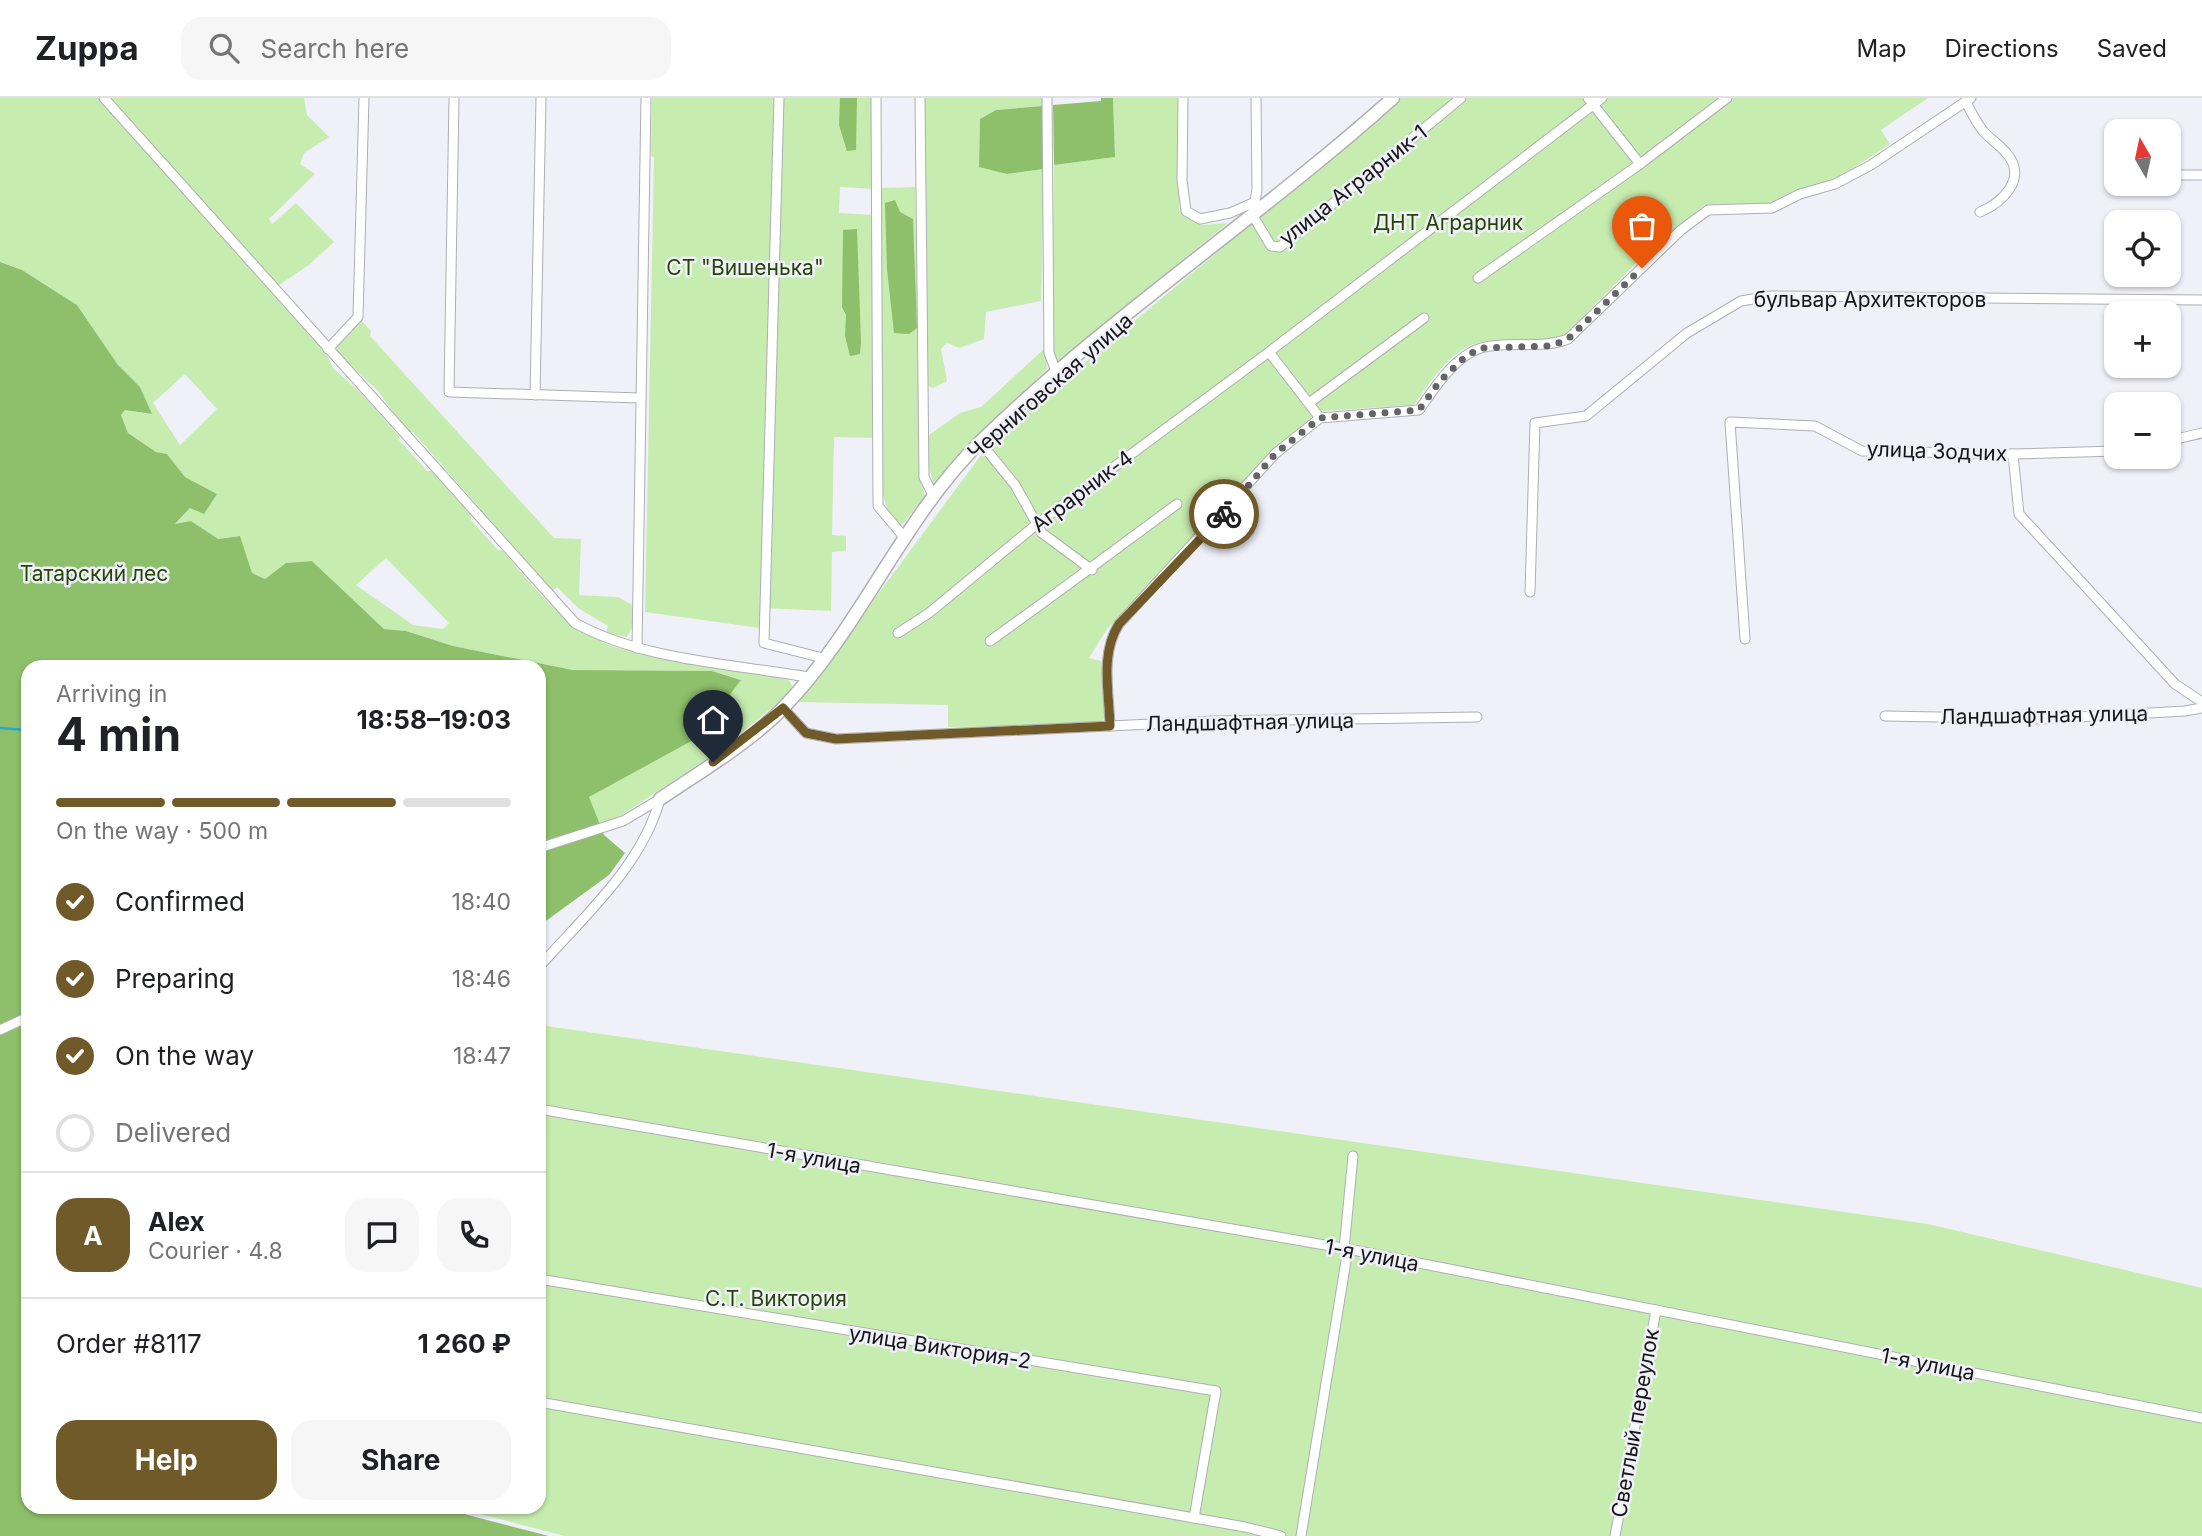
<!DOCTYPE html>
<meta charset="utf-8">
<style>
body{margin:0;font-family:Inter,sans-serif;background:#f6f6f6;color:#202124;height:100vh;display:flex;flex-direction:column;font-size:26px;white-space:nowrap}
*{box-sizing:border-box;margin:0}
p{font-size:23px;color:#757577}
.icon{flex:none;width:38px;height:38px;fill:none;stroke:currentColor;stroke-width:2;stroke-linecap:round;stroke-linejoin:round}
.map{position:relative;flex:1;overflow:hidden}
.side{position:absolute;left:21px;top:562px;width:525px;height:854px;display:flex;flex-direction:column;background:#fff;border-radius:21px;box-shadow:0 2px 5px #0004}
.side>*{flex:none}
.needle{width:46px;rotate:351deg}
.buttons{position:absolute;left:2104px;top:21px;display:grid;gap:14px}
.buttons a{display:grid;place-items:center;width:77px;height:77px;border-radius:14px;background:#fff;box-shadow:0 2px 5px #0004;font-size:35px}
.pin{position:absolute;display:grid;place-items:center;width:60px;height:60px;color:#fff;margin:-72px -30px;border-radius:50% 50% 50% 0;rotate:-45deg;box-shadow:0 0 7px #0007}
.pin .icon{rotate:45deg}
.courier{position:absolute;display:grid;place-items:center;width:70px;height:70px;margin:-35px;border:5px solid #715a2a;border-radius:50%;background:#fff;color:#222;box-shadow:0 2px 9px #0007}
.summary em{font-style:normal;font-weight:700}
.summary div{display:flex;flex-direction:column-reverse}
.summary{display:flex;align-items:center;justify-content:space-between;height:119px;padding:0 35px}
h1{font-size:46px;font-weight:700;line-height:52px}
.bar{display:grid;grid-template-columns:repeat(4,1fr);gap:10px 7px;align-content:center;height:84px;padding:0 35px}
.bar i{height:9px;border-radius:5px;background:#e0e0e0}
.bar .on{background:#715a2a}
.bar p{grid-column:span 4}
.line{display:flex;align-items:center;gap:18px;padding:0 35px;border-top:2px solid #e0e0e0}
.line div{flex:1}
.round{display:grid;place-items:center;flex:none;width:74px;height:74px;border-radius:21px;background:#f6f6f6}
ol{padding:0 35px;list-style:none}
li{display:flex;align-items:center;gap:21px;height:77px}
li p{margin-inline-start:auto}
li .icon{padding:7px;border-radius:50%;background:#715a2a;color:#fff;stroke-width:4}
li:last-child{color:#757577}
li i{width:38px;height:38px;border:4px solid #e0e0e0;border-radius:50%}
.button{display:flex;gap:14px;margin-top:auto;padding:14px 35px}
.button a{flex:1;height:80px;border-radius:21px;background:#715a2a;color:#fff;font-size:28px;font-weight:700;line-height:80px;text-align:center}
.button a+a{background:#f6f6f6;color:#202124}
header{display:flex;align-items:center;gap:42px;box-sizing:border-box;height:98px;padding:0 35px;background:#fff;border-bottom:2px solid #e0e0e0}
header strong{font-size:33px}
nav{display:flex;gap:38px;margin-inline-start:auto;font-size:24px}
.search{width:490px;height:63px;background:#f6f6f6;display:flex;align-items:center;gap:18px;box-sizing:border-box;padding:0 24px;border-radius:21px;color:#757577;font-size:26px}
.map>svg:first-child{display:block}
</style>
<header>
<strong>Zuppa</strong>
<div class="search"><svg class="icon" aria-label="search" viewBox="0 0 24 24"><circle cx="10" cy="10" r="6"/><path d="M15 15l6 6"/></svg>Search here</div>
<nav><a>Map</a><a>Directions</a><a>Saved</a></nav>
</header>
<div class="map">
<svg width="2202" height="1438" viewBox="0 0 2202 1438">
<rect width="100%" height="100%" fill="#f0f1f8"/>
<!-- green -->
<g fill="#c7ecaf" fill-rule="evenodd">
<path d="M 0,0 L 304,0 L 307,17 L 329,39 L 304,55 L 300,66 L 315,76 L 269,121 L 272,126 L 296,105 L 334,144 L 309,167 L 270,193 L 326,255 L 333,270 L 362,296 L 400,339 L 399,342 L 427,373 L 432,373 L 471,417 L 471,422 L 498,452 L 503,453 C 536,492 567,532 617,550 L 788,581 L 793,589 L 787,597 L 726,648 L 620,718 L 599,726 L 588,699 L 697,640 L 740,581 L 712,573 L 573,572 L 453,548 L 406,533 L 384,531 L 312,463 L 286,465 L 265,481 L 252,475 L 239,438 L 217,441 L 191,423 L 175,427 L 190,410 L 217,396 L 185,379 L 167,356 L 156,354 L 128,335 L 121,317 L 125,311 L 147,316 L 140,289 L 118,267 L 77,207 L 22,172 L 0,164 ZM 185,276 L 217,311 L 180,347 L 153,305 ZM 386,460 L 449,525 L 443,531 L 413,527 L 356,487 Z"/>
<path d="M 652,0 L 875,0 L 875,91 L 840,89 L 839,115 L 874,117 L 875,340 L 834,339 L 832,437 L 846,438 L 846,453 L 832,454 L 831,513 L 761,510 L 760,530 L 645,514 L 654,59 L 651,58 Z"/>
<path d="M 924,0 L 1043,0 L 1043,8 L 996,12 L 980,21 L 979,68 L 1007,76 L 1044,71 L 1041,203 L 986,214 L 984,241 L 959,250 L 947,245 L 941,251 L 947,283 L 933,290 L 928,288 Z"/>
<path d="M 1113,0 L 1178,0 L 1179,112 L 1203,127 L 1228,125 L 1058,263 L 1052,254 L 1054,67 L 1115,59 Z"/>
<path d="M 1402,0 L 1928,0 L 1881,32 L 1890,46 L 1829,86 L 1798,92 L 1767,106 L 1704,107 L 1644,157 L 1565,237 C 1538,248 1510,238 1482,244 C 1452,249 1430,284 1414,307 L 1322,313 L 1265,363 L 1197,441 L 1107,531 L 1089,560 L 1101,563 L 1105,585 L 1104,621 L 1094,627 L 948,629 L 948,607 L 798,604 L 993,341 Z"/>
<path d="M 915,89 L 920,381 L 925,398 L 901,428 L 889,417 L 881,390 L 880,90 Z"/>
<path d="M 361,222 L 371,233 L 370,238 L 554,440 L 581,441 L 579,497 L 618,499 L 632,507 L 633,528 L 627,539 L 606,535 L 608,528 L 578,510 L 557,489 L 552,493 L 413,334 L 407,334 L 379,294 L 337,254 L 338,248 Z"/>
<path d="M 1045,250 L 1047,271 L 968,346 L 934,388 L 928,365 L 929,337 L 960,315 L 981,309 Z"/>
<path d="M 539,927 L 1928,1126 L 2202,1190 L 2202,1438 L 565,1438 L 453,1409 L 539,1409 Z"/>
</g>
<!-- forest -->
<g fill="#8ebf6a">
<path d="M 840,0 L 857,0 L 856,52 L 847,53 L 839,27 Z"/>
<path d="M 1101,0 L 1113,0 L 1115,59 L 1054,67 L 1053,7 L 1101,3 Z"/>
<path d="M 1043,8 L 1044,71 L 1007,76 L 979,69 L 980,21 L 996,12 Z"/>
<path d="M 895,102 L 900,114 L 913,121 L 917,230 L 909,236 L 894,235 L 887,171 L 885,105 Z"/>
<path d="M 857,131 L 861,244 L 860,256 L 850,258 L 845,238 L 846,217 L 842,209 L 843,132 Z"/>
<path d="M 0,164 L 22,172 L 77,207 L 118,267 L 140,289 L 152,316 L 125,312 L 121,317 L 128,335 L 156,354 L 167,356 L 185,379 L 217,396 L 204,416 L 190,410 L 175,426 L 191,423 L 218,441 L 240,438 L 252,475 L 265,481 L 286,465 L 312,463 L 384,531 L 406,533 L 453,548 L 573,572 L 712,573 L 741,582 L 697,640 L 589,699 L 604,737 L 625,755 L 609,777 L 539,828 L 539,569 L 28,569 L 28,1409 L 437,1409 L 549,1438 L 0,1438 Z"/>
</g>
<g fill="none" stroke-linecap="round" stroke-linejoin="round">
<!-- stream -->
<path stroke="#25a8d8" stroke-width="2.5" d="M 0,630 L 28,632"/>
<defs>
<g id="street">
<path d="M 104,0 L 575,525 C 642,562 732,566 808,579"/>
<path d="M 454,0 L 449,294 L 640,300"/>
<path d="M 779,0 L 764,545 L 823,560"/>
<path d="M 876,0 L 878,408 L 904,439"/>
<path d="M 920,0 L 924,379 L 934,399"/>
<path d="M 1047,0 L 1049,255 L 1057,276"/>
<path d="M 1183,0 L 1182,82 L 1186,113 L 1200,121 L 1230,115 L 1255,104"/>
<path d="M 1256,0 L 1257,91 L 1253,118 L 1271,148 L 1280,149 L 1461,0"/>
<path d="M 1588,0 L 1640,66 L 1727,0"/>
<path d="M 1966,4 C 1971,14 1976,24 1983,33 C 1990,41 2000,47 2007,56 C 2028,80 2002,105 1980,114"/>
<path d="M 2114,77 L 2116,77"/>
<path d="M 2168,77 L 2202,77"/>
<path d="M 1478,180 L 1640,66"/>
<path d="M 328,251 L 358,219 L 364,0"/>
<path d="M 535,297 L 541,0"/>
<path d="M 1309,305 L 1424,220"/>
<path d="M 1320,320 L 1269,254 L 1602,0"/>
<path d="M 2168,343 L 2202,335"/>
<path d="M 980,344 L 1015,387 L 1042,435 L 1092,472"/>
<path d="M 2013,356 L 2019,416 L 2175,586 L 2202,604"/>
<path d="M 1530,494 L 1535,325 L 1586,318 L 1687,235 L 1741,203 L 1771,198 L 2202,202"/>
<path d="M 898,535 L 929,515 L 1037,426 L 1269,254"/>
<path d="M 1745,541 L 1730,324 L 1815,328 L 1862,353 L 2013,356 L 2116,353"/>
<path d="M 990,543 C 1053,498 1115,452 1177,406"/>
<path d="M 637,550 L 646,0"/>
<path d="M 783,610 L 806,635 L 836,641 L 1213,623 L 1477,619"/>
<path d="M 1885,618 L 2042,621 L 2185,613 L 2202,610"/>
<path d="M 1110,628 C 1109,593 1100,556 1119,526 L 1276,355 L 1320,320 L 1419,312 C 1434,291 1454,258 1481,250 C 1509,242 1539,252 1568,241 L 1681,132 L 1708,112 L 1772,110 L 1800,96 L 1835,86 L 1871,67 L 1971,0"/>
<path d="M 539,750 L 623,723 L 660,701"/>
<path d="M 539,869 C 583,819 642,768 660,701"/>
<path d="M 0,932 L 28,919"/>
<path d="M 539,1011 L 1348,1151 L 2202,1320"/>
<path d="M 1344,1151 L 1353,1058"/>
<path d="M 539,1181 L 1216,1293 L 1194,1420"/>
<path d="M 539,1304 L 1245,1429 L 1281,1438"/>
<path d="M 1301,1438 L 1348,1151"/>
<path d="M 1615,1438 L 1656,1212"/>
</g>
<path id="secondary" d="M 660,701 C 701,673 748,646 783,610 C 861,530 902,420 982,342 C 1110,218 1260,119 1393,0"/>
</defs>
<!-- street casing -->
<use href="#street" stroke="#aeaeb4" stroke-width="11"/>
<!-- secondary casing -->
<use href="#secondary" stroke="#aeaeb4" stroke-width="15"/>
<!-- street -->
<use href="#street" stroke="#fff" stroke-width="9"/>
<!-- secondary -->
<use href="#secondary" stroke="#fff" stroke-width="12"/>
</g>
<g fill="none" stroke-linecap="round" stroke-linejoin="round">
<!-- done -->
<path stroke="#636368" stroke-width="7" stroke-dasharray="0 12.6" d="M 1224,416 L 1276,355 L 1320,320 L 1419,312 L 1440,283 L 1464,260 L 1480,250 L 1551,248 L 1568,241 L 1642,170"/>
<!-- route -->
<path stroke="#715a2a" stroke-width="9" d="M 713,664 L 783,610 L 806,635 L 836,641 L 1110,628 C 1109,593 1100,556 1119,526 L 1224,416"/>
</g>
<g text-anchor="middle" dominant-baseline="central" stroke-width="5" stroke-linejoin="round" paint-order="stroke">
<!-- street labels -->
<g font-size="21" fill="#17171a" stroke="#f0f1f8">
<text transform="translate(1353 87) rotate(-38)">улица Аграрник-1</text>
<text x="1870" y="201">бульвар Архитекторов</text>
<text transform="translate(1050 288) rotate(-41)">Черниговская улица</text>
<text transform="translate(1937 353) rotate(2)">улица Зодчих</text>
<text transform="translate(1082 393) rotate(-37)">Аграрник-4</text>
<text transform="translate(2044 617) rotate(-1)">Ландшафтная улица</text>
<text transform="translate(1250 624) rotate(-1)">Ландшафтная улица</text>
<text transform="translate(814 1060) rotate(10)">1-я улица</text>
<text transform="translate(1372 1157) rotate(11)">1-я улица</text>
<text transform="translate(940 1249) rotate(9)">улица Виктория-2</text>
<text transform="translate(1928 1266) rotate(11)">1-я улица</text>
<text transform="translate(1635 1325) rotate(-80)">Светлый переулок</text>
</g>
<!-- park labels -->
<g font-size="21" fill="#264507" stroke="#f0f1f8">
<text x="1448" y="124">ДНТ Аграрник</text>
<text x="745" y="169">СТ "Вишенька"</text>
<text x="94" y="475">Татарский лес</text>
<text x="776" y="1200">С.Т. Виктория</text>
</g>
</g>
</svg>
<div class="buttons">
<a><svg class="needle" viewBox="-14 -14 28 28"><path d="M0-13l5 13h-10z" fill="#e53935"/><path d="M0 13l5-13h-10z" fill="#757577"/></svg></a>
<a><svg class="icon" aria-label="locate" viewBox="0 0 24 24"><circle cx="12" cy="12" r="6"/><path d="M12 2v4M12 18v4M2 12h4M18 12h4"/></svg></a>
<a>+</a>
<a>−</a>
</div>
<div class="pin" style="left:1642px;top:170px;background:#ea580c"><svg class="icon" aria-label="bag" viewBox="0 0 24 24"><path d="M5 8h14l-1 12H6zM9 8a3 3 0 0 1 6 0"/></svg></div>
<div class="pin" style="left:713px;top:664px;background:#1f2937"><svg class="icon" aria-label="home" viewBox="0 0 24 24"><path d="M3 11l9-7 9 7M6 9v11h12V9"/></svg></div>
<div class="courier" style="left:1224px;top:416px"><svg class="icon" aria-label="bike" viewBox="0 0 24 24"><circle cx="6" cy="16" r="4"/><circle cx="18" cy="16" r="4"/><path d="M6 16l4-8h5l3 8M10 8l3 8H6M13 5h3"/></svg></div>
<section class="side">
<div class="summary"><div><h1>4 min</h1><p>Arriving in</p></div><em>18:58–19:03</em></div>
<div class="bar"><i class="on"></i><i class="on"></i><i class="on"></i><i></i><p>On the way · 500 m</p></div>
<ol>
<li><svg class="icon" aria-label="check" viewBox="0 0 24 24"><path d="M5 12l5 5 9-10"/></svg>Confirmed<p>18:40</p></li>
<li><svg class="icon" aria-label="check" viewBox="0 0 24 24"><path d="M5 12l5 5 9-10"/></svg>Preparing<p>18:46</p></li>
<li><svg class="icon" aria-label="check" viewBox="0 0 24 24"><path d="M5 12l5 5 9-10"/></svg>On the way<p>18:47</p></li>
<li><i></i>Delivered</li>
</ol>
<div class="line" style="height:126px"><b class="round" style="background:#715a2a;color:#fff">A</b><div><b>Alex</b><p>Courier · 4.8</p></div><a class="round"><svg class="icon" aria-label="chat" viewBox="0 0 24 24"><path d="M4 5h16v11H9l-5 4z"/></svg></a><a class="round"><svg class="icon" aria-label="phone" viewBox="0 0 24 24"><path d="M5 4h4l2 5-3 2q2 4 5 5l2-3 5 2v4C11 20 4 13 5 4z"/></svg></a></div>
<div class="line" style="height:91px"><div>Order #8117</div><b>1 260 ₽</b></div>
<div class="button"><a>Help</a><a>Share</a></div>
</section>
</div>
